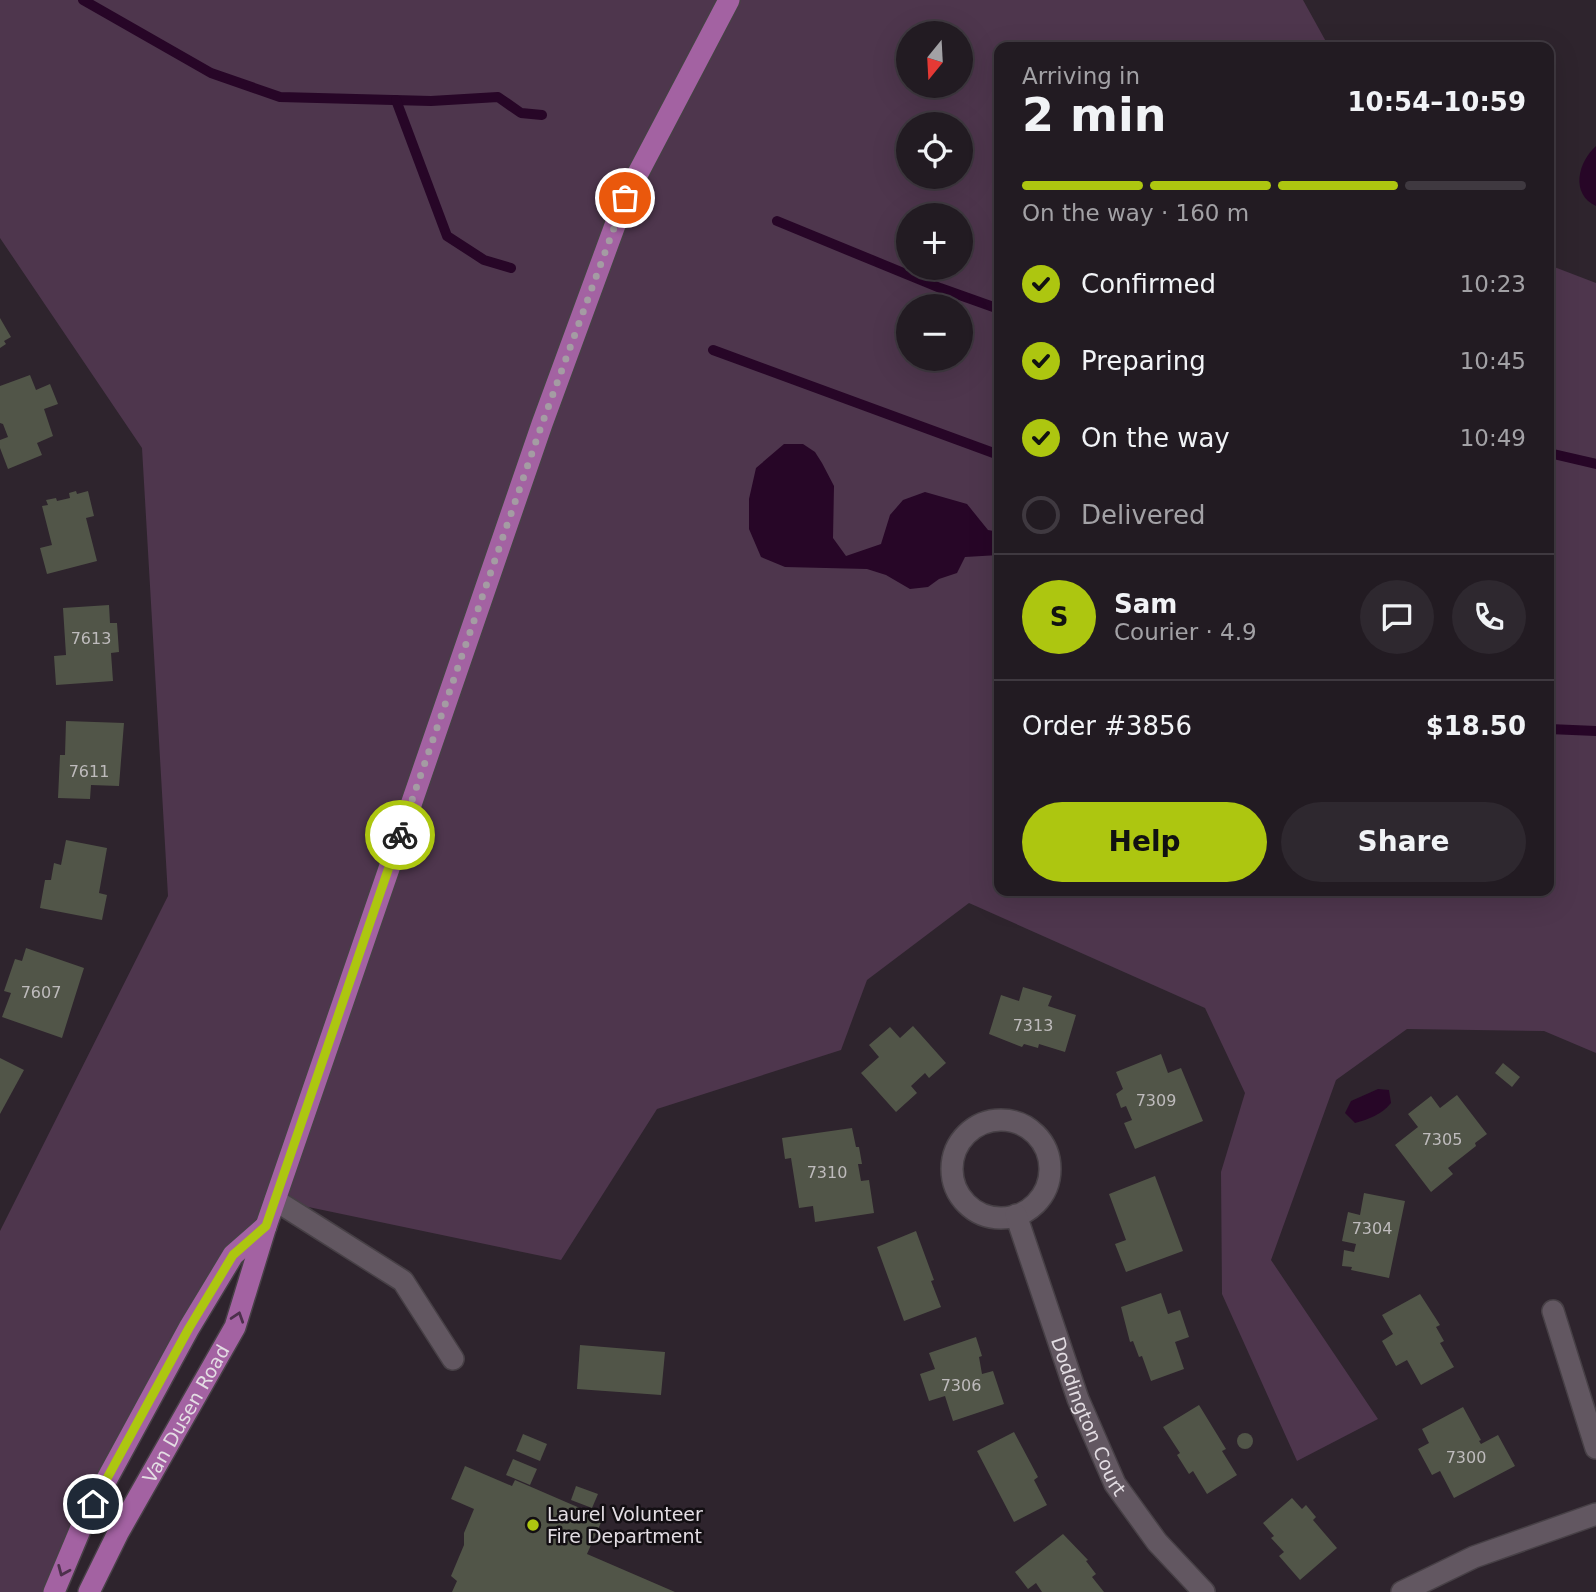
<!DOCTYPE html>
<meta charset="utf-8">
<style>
body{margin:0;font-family:"DejaVu Sans",sans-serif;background:#2e282f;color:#f1f3f6;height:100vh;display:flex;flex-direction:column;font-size:26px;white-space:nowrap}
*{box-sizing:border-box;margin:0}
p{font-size:23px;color:#a2a1a5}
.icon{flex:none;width:38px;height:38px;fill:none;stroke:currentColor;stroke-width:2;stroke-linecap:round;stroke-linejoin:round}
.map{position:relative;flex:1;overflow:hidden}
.sheet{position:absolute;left:994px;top:42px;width:560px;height:854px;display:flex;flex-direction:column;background:#221b22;border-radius:14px;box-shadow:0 7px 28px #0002,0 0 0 2px #3f3940}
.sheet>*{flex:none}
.needle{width:46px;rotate:198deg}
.controls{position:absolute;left:896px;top:21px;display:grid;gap:14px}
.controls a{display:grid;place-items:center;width:77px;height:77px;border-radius:50%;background:#221b22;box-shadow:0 7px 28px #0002,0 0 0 2px #3f3940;font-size:35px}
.pin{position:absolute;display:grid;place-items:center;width:60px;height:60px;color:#fff;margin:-30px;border:4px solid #fff;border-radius:50%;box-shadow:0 2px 7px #0007}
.courier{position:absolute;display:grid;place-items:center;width:70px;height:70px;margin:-35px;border:5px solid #adc610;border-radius:50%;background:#fff;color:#222;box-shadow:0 2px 9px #0007}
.head em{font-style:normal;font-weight:700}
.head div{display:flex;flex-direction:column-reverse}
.head{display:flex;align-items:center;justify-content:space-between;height:119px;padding:0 28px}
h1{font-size:46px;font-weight:700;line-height:52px}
.bar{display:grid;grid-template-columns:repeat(4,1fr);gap:10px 7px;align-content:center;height:84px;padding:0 28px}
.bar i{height:9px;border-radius:5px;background:#3f3940}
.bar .current{background:#adc610}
.bar p{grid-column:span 4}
.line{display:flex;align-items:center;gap:18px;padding:0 28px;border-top:2px solid #3f3940}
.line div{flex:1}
.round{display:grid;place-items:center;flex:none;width:74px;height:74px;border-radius:37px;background:#2e282f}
ol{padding:0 28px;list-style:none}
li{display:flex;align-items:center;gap:21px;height:77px}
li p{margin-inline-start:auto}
li .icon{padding:7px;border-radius:50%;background:#adc610;color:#111;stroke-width:4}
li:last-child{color:#a2a1a5}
li i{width:38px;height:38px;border:4px solid #3f3940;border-radius:50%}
.cta{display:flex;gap:14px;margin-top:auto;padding:14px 28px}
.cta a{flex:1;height:80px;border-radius:42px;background:#adc610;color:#111;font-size:28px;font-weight:700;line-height:80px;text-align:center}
.cta a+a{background:#2e282f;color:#f1f3f6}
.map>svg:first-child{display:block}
</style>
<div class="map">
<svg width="1596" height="1592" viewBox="0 0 1596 1592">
<rect width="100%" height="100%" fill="#2e242d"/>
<!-- green -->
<path fill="#4e364d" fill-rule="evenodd" d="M 0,0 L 1303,0 L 1329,47 L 999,47 L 999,891 L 1549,891 L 1549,265 L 1596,283 L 1596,1053 L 1544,1031 L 1407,1029 L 1336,1080 L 1271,1260 L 1378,1419 L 1297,1461 L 1222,1294 L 1221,1172 L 1245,1093 L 1205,1008 L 969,903 L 867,980 L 841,1050 L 657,1109 L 561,1260 L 275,1200 L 233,1255 L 54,1592 L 0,1592 L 0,1231 L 168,896 L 142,448 L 0,238 ZM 908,33 L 961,33 L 961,86 L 908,86 ZM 908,124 L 961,124 L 961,177 L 908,177 ZM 908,215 L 961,215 L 961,268 L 908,268 ZM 908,306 L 961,306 L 961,359 L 908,359 Z"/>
<!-- water -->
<g fill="#270627">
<path d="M 1596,146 L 1596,206 C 1570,194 1578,162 1596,146 Z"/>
<path d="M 784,444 L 803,444 L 815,452 L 822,463 L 834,486 L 833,538 L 846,556 L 881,544 L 890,515 L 903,500 L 925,492 L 967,504 L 988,530 L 999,532 L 999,555 L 965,557 L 957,573 L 939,579 L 928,587 L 910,589 L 886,575 L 867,569 L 785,567 L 761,557 L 749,529 L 749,499 L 756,468 Z"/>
<path d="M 1378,1089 L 1389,1090 L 1391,1103 C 1381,1115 1369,1119 1355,1123 L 1345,1113 L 1351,1101 Z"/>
</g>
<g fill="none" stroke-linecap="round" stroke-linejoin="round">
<!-- stream -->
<g stroke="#270627" stroke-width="10">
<path d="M 83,0 L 211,73 L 280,97 L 431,101 L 498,97 L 521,113 L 542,115"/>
<path d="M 396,100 L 447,236 L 484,260 L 511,268"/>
<path d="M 777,221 L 940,288 L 999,309"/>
<path d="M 713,350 L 999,455"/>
<path d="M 1549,453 L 1596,464"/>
<path d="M 1549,729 L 1596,731"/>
</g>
</g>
<!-- building -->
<g fill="#515548">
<path d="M 0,318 L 11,337 L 4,341 L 6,344 L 0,348 Z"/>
<path d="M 30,375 L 36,390 L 50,384 L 58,404 L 44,409 L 53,436 L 37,443 L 42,455 L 8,469 L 0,448 L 0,440 L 8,437 L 3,424 L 0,423 L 0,386 Z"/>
<path d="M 76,491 L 77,494 L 88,491 L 94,516 L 86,518 L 97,561 L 47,574 L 40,548 L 52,545 L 42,506 L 48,505 L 46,500 L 56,498 L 57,501 L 70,498 L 69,493 Z"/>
<path d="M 109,605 L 110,623 L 117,623 L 119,652 L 111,653 L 113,681 L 56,685 L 54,656 L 66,655 L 63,608 Z"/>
<path d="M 66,721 L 124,723 L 119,786 L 91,785 L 90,799 L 58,798 L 60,755 L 65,755 Z"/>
<path d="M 66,840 L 107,848 L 99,893 L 107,895 L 102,920 L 40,908 L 45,880 L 51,880 L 54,863 L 61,865 Z"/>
<path d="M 26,948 L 84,968 L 62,1038 L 2,1017 L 11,993 L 4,991 L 15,959 L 22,961 Z"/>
<path d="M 1023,987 L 1052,996 L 1048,1006 L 1076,1015 L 1065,1052 L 1039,1044 L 1038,1048 L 1024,1044 L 1022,1047 L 989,1034 L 1001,995 L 1019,1001 Z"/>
<path d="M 913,1026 L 946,1063 L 929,1078 L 925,1073 L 911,1086 L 917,1093 L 896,1112 L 861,1073 L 879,1057 L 869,1045 L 890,1027 L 900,1038 Z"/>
<path d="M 1161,1054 L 1168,1073 L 1181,1068 L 1203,1121 L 1135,1149 L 1124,1123 L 1132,1120 L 1126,1106 L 1121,1108 L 1116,1094 L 1123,1089 L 1116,1072 Z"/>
<path d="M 0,1058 L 24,1070 L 0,1114 Z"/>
<path d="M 1503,1063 L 1520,1077 L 1512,1087 L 1495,1073 Z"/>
<path d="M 1457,1095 L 1487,1134 L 1475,1143 L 1476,1146 L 1448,1168 L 1453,1174 L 1431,1192 L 1395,1145 L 1418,1127 L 1408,1114 L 1431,1096 L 1440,1108 Z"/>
<path d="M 852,1128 L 856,1147 L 859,1147 L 862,1164 L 858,1164 L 861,1181 L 869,1180 L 874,1213 L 815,1222 L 813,1206 L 799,1208 L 791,1158 L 785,1159 L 782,1138 Z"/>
<path d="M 1155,1176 L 1183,1251 L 1126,1272 L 1115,1244 L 1126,1240 L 1109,1194 Z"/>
<path d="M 1364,1193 L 1405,1201 L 1389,1278 L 1351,1270 L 1352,1267 L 1342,1266 L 1344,1250 L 1354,1252 L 1356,1244 L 1342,1241 L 1348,1212 L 1360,1215 Z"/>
<path d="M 916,1231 L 934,1280 L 931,1281 L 941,1307 L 904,1321 L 877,1247 Z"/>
<path d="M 1161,1293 L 1168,1314 L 1180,1310 L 1189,1337 L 1175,1342 L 1184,1369 L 1151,1381 L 1142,1356 L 1139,1357 L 1133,1341 L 1130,1342 L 1121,1307 Z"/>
<path d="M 1420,1294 L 1440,1325 L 1436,1327 L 1444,1341 L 1440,1343 L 1454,1367 L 1421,1385 L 1407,1360 L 1396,1366 L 1382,1341 L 1393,1334 L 1382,1315 Z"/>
<path d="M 976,1337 L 982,1356 L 979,1357 L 982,1374 L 993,1371 L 1004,1404 L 953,1421 L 945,1396 L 929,1401 L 920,1374 L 935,1369 L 929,1353 Z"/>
<path d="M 580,1345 L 665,1352 L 661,1395 L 577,1389 Z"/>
<path d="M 1199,1405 L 1226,1449 L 1222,1451 L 1237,1475 L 1207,1494 L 1193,1471 L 1189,1474 L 1177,1455 L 1180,1453 L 1163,1427 Z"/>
<path d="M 1463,1407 L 1481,1440 L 1479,1441 L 1481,1444 L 1498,1435 L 1515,1466 L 1454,1498 L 1440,1471 L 1432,1475 L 1418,1449 L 1429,1443 L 1422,1429 Z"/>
<path d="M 1014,1432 L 1038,1477 L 1034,1480 L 1047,1505 L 1014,1522 L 977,1451 Z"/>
<circle cx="1245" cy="1441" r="8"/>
<path d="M 523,1434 L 547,1444 L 540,1461 L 516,1451 Z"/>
<path d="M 513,1459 L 537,1469 L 530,1485 L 506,1475 Z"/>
<path d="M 465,1466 L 512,1486 L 515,1480 L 603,1518 L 587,1554 L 675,1592 L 452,1592 L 457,1581 L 451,1576 L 464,1545 L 464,1533 L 474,1509 L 451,1499 Z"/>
<path d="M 576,1486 L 598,1494 L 592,1508 L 571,1500 Z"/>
<path d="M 1292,1498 L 1302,1509 L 1306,1505 L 1316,1517 L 1313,1520 L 1337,1548 L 1300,1580 L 1279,1556 L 1284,1552 L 1271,1538 L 1274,1536 L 1263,1523 Z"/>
<path d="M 1063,1534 L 1088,1560 L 1086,1561 L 1096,1574 L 1092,1577 L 1104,1592 L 1042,1592 L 1036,1583 L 1028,1589 L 1015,1572 Z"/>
</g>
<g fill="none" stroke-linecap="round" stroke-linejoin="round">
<defs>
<g id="minor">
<circle cx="1001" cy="1169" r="49"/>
<path d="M 275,1200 L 403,1281 L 453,1359"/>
<path id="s1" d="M 1016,1215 L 1078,1399 L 1115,1484 L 1157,1542 L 1204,1592"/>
<path d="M 1553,1311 L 1596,1448"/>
<path d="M 1402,1592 L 1474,1557 L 1596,1514"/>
</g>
<g id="major">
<path d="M 54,1592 L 83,1523 L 189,1328 L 233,1255 L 266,1226"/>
<path id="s2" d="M 89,1592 L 118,1533 L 235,1327 L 266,1226 L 542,424 L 625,198 L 729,0"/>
</g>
</defs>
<!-- minor casing -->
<use href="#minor" stroke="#474046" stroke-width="24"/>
<!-- major casing -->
<use href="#major" stroke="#474046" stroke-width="24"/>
<!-- minor -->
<use href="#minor" stroke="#625761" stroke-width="21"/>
<!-- major -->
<use href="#major" stroke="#a362a2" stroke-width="21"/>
</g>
<!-- one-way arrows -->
<defs><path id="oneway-chevron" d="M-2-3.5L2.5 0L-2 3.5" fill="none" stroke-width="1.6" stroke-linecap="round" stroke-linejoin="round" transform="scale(1.75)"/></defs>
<g stroke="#4d304c">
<use href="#oneway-chevron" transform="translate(238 1317) rotate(-72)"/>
<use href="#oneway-chevron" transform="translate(63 1571) rotate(113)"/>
</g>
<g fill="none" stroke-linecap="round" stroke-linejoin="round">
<!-- done -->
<path stroke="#a49ca3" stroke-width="7" stroke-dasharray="0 12.6" d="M 400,835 L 542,424 L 625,198"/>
<!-- route -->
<path stroke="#adc610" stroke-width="9" d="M 93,1504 L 189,1328 L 233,1255 L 266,1226 L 400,835"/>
</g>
<!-- markers -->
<circle fill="#adc610" stroke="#130f13" stroke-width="2.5" cx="533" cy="1525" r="7"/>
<g text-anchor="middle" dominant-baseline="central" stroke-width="5" stroke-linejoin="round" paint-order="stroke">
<!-- number labels -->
<g font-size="16" fill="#bebbbc">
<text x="91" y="638">7613</text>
<text x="89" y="771">7611</text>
<text x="41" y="992">7607</text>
<text x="1033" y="1025">7313</text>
<text x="1156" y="1100">7309</text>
<text x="1442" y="1139">7305</text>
<text x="827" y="1172">7310</text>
<text x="1372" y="1228">7304</text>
<text x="961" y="1385">7306</text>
<text x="1466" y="1457">7300</text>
</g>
<!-- street labels -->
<g font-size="19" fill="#e3dde3" stroke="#130f13">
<text stroke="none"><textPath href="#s2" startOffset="203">Van Dusen Road</textPath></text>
<text stroke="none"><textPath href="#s1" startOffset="214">Doddington Court</textPath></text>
</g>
<!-- poi labels -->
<g font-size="19" fill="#e3dde3" stroke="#130f13" text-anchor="start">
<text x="547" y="1514">Laurel Volunteer<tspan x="547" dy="22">Fire Department</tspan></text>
</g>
</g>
</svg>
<div class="controls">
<a><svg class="needle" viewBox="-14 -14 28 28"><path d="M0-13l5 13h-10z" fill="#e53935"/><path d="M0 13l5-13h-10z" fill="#a2a1a5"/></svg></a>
<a><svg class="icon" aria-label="locate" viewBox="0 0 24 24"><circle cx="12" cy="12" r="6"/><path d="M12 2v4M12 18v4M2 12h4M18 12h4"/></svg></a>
<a>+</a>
<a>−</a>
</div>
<div class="pin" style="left:625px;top:198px;background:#ea580c"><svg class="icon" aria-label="bag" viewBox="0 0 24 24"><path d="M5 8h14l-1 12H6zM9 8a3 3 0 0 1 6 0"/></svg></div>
<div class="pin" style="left:93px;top:1504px;background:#1f2937"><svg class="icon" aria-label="home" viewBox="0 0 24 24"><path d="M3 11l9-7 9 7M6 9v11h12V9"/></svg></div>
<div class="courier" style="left:400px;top:835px"><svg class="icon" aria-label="bike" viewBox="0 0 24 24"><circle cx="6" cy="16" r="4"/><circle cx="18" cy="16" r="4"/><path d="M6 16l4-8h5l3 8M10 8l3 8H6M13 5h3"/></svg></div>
<section class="sheet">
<div class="head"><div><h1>2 min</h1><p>Arriving in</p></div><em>10:54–10:59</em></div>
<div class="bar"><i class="current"></i><i class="current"></i><i class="current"></i><i></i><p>On the way · 160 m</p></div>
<ol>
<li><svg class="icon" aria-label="check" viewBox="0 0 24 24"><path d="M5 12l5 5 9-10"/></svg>Confirmed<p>10:23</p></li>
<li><svg class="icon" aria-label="check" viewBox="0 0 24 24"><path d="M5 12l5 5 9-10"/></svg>Preparing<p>10:45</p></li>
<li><svg class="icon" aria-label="check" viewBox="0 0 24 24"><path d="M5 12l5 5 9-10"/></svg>On the way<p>10:49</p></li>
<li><i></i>Delivered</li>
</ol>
<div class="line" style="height:126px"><b class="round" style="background:#adc610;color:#111">S</b><div><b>Sam</b><p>Courier · 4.9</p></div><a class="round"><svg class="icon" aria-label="chat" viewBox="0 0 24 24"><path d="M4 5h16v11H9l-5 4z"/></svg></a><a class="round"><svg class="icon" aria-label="phone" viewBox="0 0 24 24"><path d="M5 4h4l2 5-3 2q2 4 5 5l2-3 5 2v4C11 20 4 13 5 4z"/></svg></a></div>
<div class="line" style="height:91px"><div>Order #3856</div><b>$18.50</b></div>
<div class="cta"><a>Help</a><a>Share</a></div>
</section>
</div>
